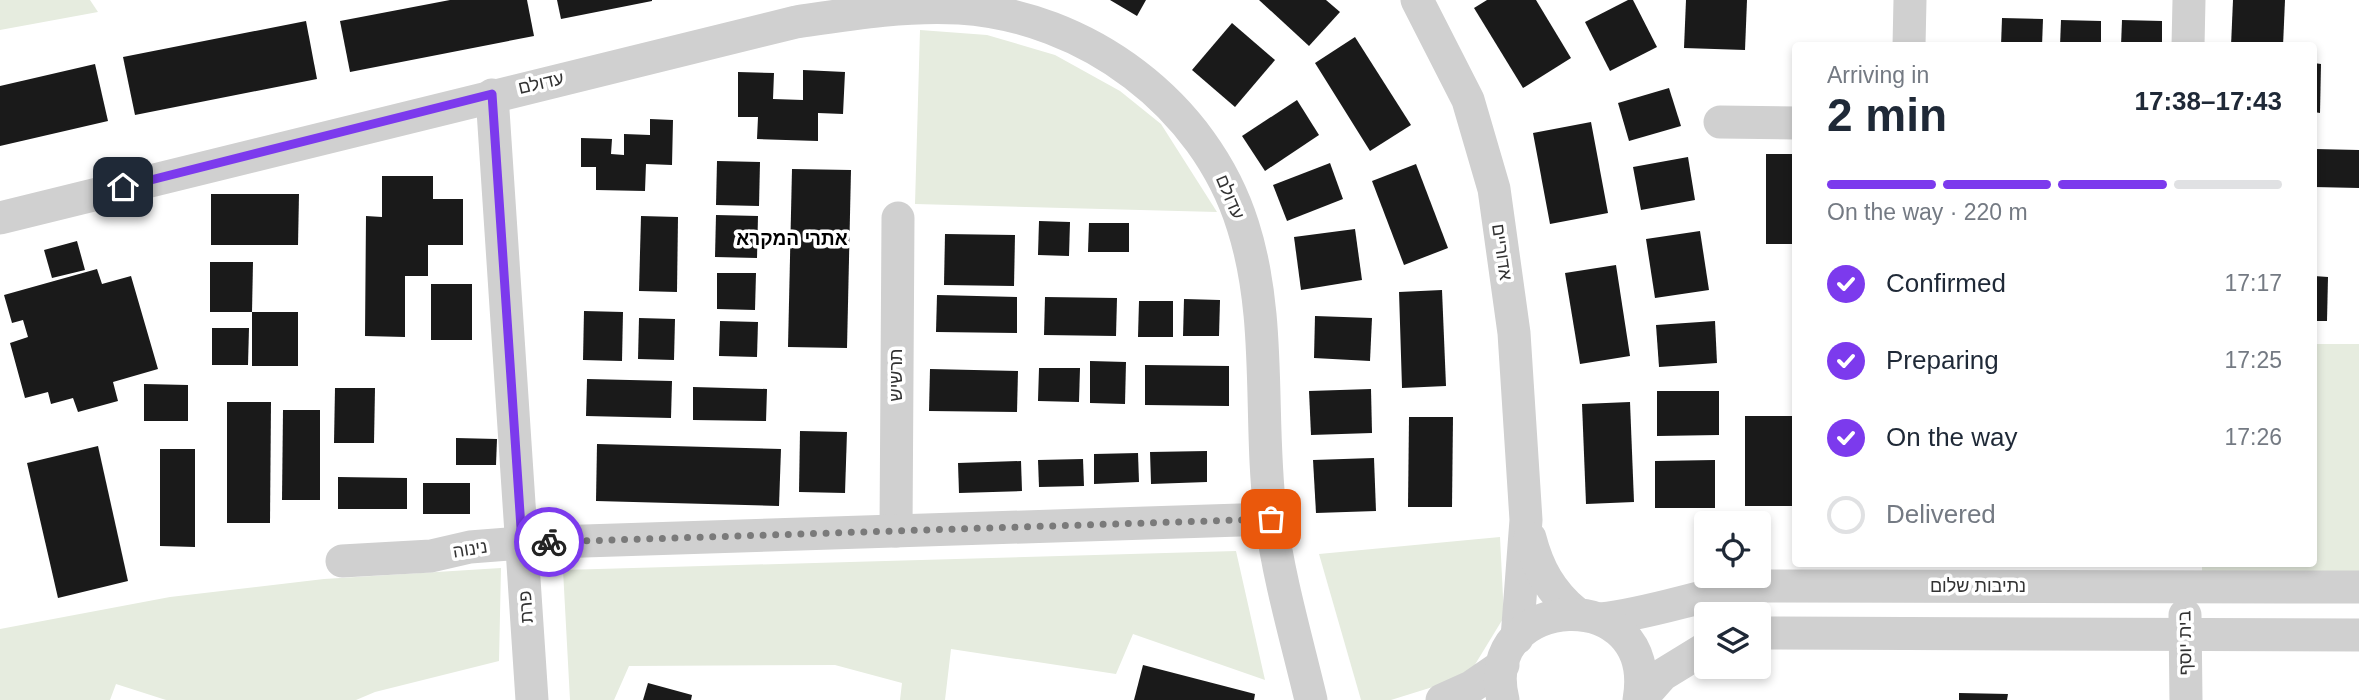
<!DOCTYPE html>
<meta charset="utf-8">
<style>
body{margin:0;font-family:Arial,Heebo,sans-serif;background:#f2f2f3;color:#1f2937;height:100vh;display:flex;flex-direction:column;font-size:26px;white-space:nowrap}
*{box-sizing:border-box;margin:0}
p{font-size:23px;color:#747a83}
.icon{flex:none;width:38px;height:38px;fill:none;stroke:currentColor;stroke-width:2;stroke-linecap:round;stroke-linejoin:round}
.map{position:relative;flex:1;overflow:hidden}
.drawer{position:absolute;left:1792px;top:42px;width:525px;height:525px;display:flex;flex-direction:column;background:#fff;border-radius:7px;box-shadow:0 4px 10px #0003}
.drawer>*{flex:none}
.tools{position:absolute;left:1694px;top:511px;display:grid;gap:14px}
.tools a{display:grid;place-items:center;width:77px;height:77px;border-radius:7px;background:#fff;box-shadow:0 4px 10px #0003;font-size:35px}
.pin{position:absolute;display:grid;place-items:center;width:60px;height:60px;color:#fff;margin:-30px;border-radius:14px;box-shadow:0 4px 10px #0006}
.courier{position:absolute;display:grid;place-items:center;width:70px;height:70px;margin:-35px;border:5px solid #7c3aed;border-radius:50%;background:#fff;color:#222;box-shadow:0 2px 9px #0007}
.summary em{font-style:normal;font-weight:700}
.summary div{display:flex;flex-direction:column-reverse}
.summary{display:flex;align-items:center;justify-content:space-between;height:119px;padding:0 35px}
h1{font-size:46px;font-weight:700;line-height:52px}
.bar{display:grid;grid-template-columns:repeat(4,1fr);gap:10px 7px;align-content:center;height:84px;padding:0 35px}
.bar i{height:9px;border-radius:5px;background:#e0e1e3}
.bar .active{background:#7c3aed}
.bar p{grid-column:span 4}
ol{padding:0 35px;list-style:none}
li{display:flex;align-items:center;gap:21px;height:77px}
li p{margin-inline-start:auto}
li .icon{padding:7px;border-radius:50%;background:#7c3aed;color:#fff;stroke-width:4}
li:last-child{color:#747a83}
li i{width:38px;height:38px;border:4px solid #e0e1e3;border-radius:50%}
.map>svg:first-child{display:block}
</style>
<div class="map">
<svg width="2359" height="700" viewBox="0 0 2359 700">
<rect width="100%" height="100%" fill="#fff"/>
<!-- green -->
<g fill="#e6ecdf">
<path d="M 0,0 L 90,0 L 98,12 L 0,30 Z"/>
<path d="M 920,30 L 987,35 L 1055,55 L 1120,91 L 1161,124 L 1217,212 L 915,204 Z"/>
<path d="M 2314,344 L 2359,344 L 2359,571 L 2202,571 L 2202,564 L 2314,564 Z"/>
<path d="M 1500,537 L 1504,617 L 1468,676 L 1391,700 L 1361,700 L 1319,554 Z"/>
<path d="M 1236,551 L 1265,680 L 1133,634 L 1116,674 L 951,649 L 945,700 L 900,700 L 902,683 L 835,665 L 629,666 L 614,700 L 570,700 L 563,570 Z"/>
<path d="M 501,568 L 499,661 L 375,692 L 356,700 L 166,700 L 116,684 L 110,700 L 0,700 L 0,629 L 170,597 L 324,579 Z"/>
</g>
<!-- building -->
<g fill="#1a1a1a">
<path d="M 450,0 L 527,0 L 534,36 L 350,72 L 340,21 Z"/>
<path d="M 557,0 L 652,0 L 652,1 L 561,19 Z"/>
<path d="M 1110,0 L 1146,0 L 1137,16 Z"/>
<path d="M 1259,0 L 1326,0 L 1340,12 L 1309,46 Z"/>
<path d="M 1487,0 L 1536,0 L 1571,58 L 1523,88 L 1474,8 Z"/>
<path d="M 1628,0 L 1633,0 L 1657,47 L 1610,71 L 1585,22 Z"/>
<path d="M 1686,0 L 1747,0 L 1745,50 L 1684,48 Z"/>
<path d="M 2233,0 L 2285,0 L 2283,46 L 2231,46 Z"/>
<path d="M 2002,18 L 2043,19 L 2042,46 L 2001,46 Z"/>
<path d="M 2061,20 L 2101,21 L 2101,46 L 2060,46 Z"/>
<path d="M 2122,20 L 2162,21 L 2162,46 L 2121,46 Z"/>
<path d="M 306,21 L 317,79 L 135,115 L 123,57 Z"/>
<path d="M 1232,23 L 1275,60 L 1235,107 L 1192,70 Z"/>
<path d="M 1355,37 L 1411,125 L 1370,151 L 1315,63 Z"/>
<path d="M 2314,63 L 2321,64 L 2320,113 L 2314,112 Z"/>
<path d="M 95,64 L 108,121 L 0,146 L 0,86 Z"/>
<path d="M 803,70 L 845,72 L 843,114 L 818,113 L 818,141 L 757,139 L 758,117 L 738,117 L 738,72 L 774,73 L 773,99 L 803,100 Z"/>
<path d="M 1669,88 L 1681,126 L 1629,141 L 1618,103 Z"/>
<path d="M 1297,100 L 1319,135 L 1265,171 L 1242,136 Z"/>
<path d="M 650,119 L 673,120 L 672,165 L 646,164 L 645,191 L 596,190 L 596,167 L 581,167 L 581,138 L 612,139 L 611,154 L 624,155 L 624,134 L 650,135 Z"/>
<path d="M 1591,122 L 1608,213 L 1550,224 L 1533,133 Z"/>
<path d="M 2314,149 L 2359,150 L 2359,188 L 2314,187 Z"/>
<rect x="1766" y="154" width="30" height="90"/>
<path d="M 1688,157 L 1695,200 L 1641,210 L 1633,167 Z"/>
<path d="M 717,161 L 760,162 L 759,206 L 716,205 Z"/>
<path d="M 1330,163 L 1343,199 L 1287,221 L 1273,185 Z"/>
<path d="M 1416,164 L 1448,248 L 1404,265 L 1372,181 Z"/>
<path d="M 792,169 L 851,170 L 847,348 L 788,347 Z"/>
<path d="M 382,176 L 433,176 L 433,199 L 463,199 L 463,245 L 428,245 L 428,276 L 405,276 L 405,337 L 365,336 L 366,216 L 382,217 Z"/>
<path d="M 211,194 L 299,194 L 298,245 L 211,245 Z"/>
<path d="M 716,215 L 758,216 L 757,258 L 715,257 Z"/>
<path d="M 641,216 L 678,217 L 677,292 L 639,291 Z"/>
<path d="M 1039,221 L 1070,222 L 1069,256 L 1038,255 Z"/>
<path d="M 1089,223 L 1129,223 L 1129,252 L 1088,252 Z"/>
<path d="M 1355,229 L 1362,280 L 1301,290 L 1294,237 Z"/>
<path d="M 1700,231 L 1709,290 L 1655,298 L 1646,239 Z"/>
<path d="M 945,234 L 1015,235 L 1014,286 L 944,285 Z"/>
<path d="M 77,241 L 85,270 L 52,278 L 44,250 Z"/>
<path d="M 210,262 L 253,262 L 252,312 L 210,312 Z"/>
<path d="M 1616,265 L 1630,356 L 1580,364 L 1565,273 Z"/>
<path d="M 97,269 L 102,284 L 131,276 L 158,369 L 113,382 L 118,401 L 78,412 L 73,398 L 51,404 L 48,392 L 25,398 L 10,343 L 28,337 L 23,320 L 12,323 L 4,295 Z"/>
<path d="M 717,273 L 756,273 L 755,310 L 717,309 Z"/>
<path d="M 2314,276 L 2328,277 L 2327,321 L 2314,321 Z"/>
<rect x="431" y="284" width="41" height="56"/>
<path d="M 1442,290 L 1446,386 L 1402,388 L 1399,292 Z"/>
<path d="M 937,295 L 1017,297 L 1017,333 L 936,332 Z"/>
<path d="M 1045,297 L 1117,298 L 1116,336 L 1044,335 Z"/>
<path d="M 1184,299 L 1220,300 L 1219,336 L 1183,336 Z"/>
<path d="M 1139,301 L 1173,301 L 1173,337 L 1138,337 Z"/>
<path d="M 584,311 L 623,312 L 622,361 L 583,360 Z"/>
<rect x="252" y="312" width="46" height="54"/>
<path d="M 1315,316 L 1372,318 L 1370,361 L 1314,358 Z"/>
<path d="M 639,318 L 675,319 L 674,360 L 638,359 Z"/>
<path d="M 720,321 L 758,322 L 757,357 L 719,356 Z"/>
<path d="M 1715,321 L 1717,363 L 1659,367 L 1656,325 Z"/>
<path d="M 212,328 L 249,328 L 248,365 L 212,365 Z"/>
<path d="M 1090,361 L 1126,362 L 1125,404 L 1090,403 Z"/>
<path d="M 1145,365 L 1229,366 L 1229,406 L 1145,405 Z"/>
<path d="M 1039,368 L 1080,368 L 1079,402 L 1038,401 Z"/>
<path d="M 930,369 L 1018,371 L 1017,412 L 929,411 Z"/>
<rect x="1793" y="371" width="3" height="20"/>
<path d="M 587,379 L 672,381 L 671,418 L 586,416 Z"/>
<path d="M 144,384 L 188,385 L 188,421 L 144,421 Z"/>
<path d="M 693,387 L 767,389 L 766,421 L 693,420 Z"/>
<path d="M 335,388 L 375,388 L 374,443 L 334,443 Z"/>
<path d="M 1371,389 L 1372,433 L 1311,435 L 1309,391 Z"/>
<path d="M 1657,391 L 1719,391 L 1719,435 L 1657,436 Z"/>
<path d="M 227,402 L 271,402 L 270,523 L 227,523 Z"/>
<path d="M 1630,402 L 1634,502 L 1586,504 L 1582,404 Z"/>
<path d="M 283,410 L 320,410 L 320,500 L 282,500 Z"/>
<rect x="1745" y="416" width="51" height="90"/>
<path d="M 1409,417 L 1453,417 L 1452,507 L 1408,507 Z"/>
<path d="M 800,431 L 847,432 L 845,493 L 799,492 Z"/>
<path d="M 456,438 L 497,439 L 496,465 L 456,465 Z"/>
<path d="M 597,444 L 781,449 L 779,506 L 596,501 Z"/>
<path d="M 98,446 L 128,581 L 58,598 L 27,463 Z"/>
<path d="M 160,449 L 195,449 L 195,547 L 160,546 Z"/>
<path d="M 1207,451 L 1207,482 L 1151,484 L 1150,452 Z"/>
<path d="M 1138,453 L 1139,482 L 1094,484 L 1094,454 Z"/>
<path d="M 1374,458 L 1376,511 L 1316,513 L 1313,460 Z"/>
<path d="M 1083,459 L 1084,486 L 1039,487 L 1038,460 Z"/>
<path d="M 1715,460 L 1715,508 L 1655,508 L 1655,461 Z"/>
<path d="M 1021,461 L 1022,491 L 959,493 L 958,463 Z"/>
<path d="M 338,477 L 407,478 L 407,509 L 338,509 Z"/>
<rect x="423" y="483" width="47" height="31"/>
<path d="M 1143,665 L 1255,694 L 1254,700 L 1134,700 Z"/>
<path d="M 648,683 L 692,695 L 691,700 L 643,700 Z"/>
<path d="M 1959,693 L 2008,694 L 2007,700 L 1959,700 Z"/>
</g>
<g fill="none" stroke-linecap="round" stroke-linejoin="round">
<!-- minor -->
<g stroke="#d0d0d0" stroke-width="33">
<path d="M 1417,0 L 1468,100 L 1494,189 L 1514,333 L 1526,520 L 1517,638"/>
<path d="M 1909,46 L 1910,0"/>
<path d="M 2188,46 L 2189,0"/>
<path d="M 492,95 L 532,700"/>
<path d="M 1720,122 L 1796,123"/>
<path d="M 0,218 L 796,22 C 850,14 904,5 959,8 C 1086,16 1205,104 1243,226 C 1273,320 1258,423 1271,519 C 1279,580 1297,641 1311,700"/>
<path d="M 896,531 L 898,218"/>
<path d="M 1530,538 C 1538,569 1551,592 1575,612"/>
<path d="M 342,561 L 431,556 L 470,547 L 522,543 L 1271,519"/>
<path d="M 2185,615 L 2186,700"/>
<path d="M 1601,619 C 1656,613 1706,592 1761,586 L 2359,587"/>
<path d="M 1759,633 L 2359,635"/>
<path d="M 1442,700 L 1471,687 L 1503,665"/>
<path d="M 1503,700 C 1476,591 1660,581 1639,700"/>
<path d="M 1640,700 L 1662,675 L 1706,648"/>
</g>
</g>
<g fill="none" stroke-linecap="round" stroke-linejoin="round">
<!-- done -->
<path stroke="#7a7a7a" stroke-width="7" stroke-dasharray="0 12.6" d="M 549,542 L 1271,519"/>
<!-- route -->
<path stroke="#7c3aed" stroke-width="9" d="M 123,187 L 492,94 L 522,543 L 549,542"/>
</g>
<g text-anchor="middle" dominant-baseline="central" stroke-width="7" stroke-linejoin="round" paint-order="stroke">
<!-- street labels -->
<g font-size="18" fill="#333" stroke="#fff">
<text transform="translate(541 83) rotate(-13)">עדולם</text>
<text transform="translate(1230 197) rotate(67)">עדולם</text>
<text transform="translate(1502 252) rotate(82)">אדוריים</text>
<text transform="translate(896 375) rotate(-90)">תרשיש</text>
<text transform="translate(470 549) rotate(-9)">נינוה</text>
<text x="1978" y="586">נתיבות שלום</text>
<text transform="translate(526 607) rotate(-94)">פרת</text>
<text transform="translate(2185 643) rotate(-91)">בית יוסף</text>
</g>
<!-- neighbourhood labels -->
<g font-size="19" font-weight="bold" fill="#000" stroke="#fff">
<text x="792" y="238">אתרי המקרא</text>
</g>
</g>
</svg>
<div class="tools">
<a><svg class="icon" aria-label="locate" viewBox="0 0 24 24"><circle cx="12" cy="12" r="6"/><path d="M12 2v4M12 18v4M2 12h4M18 12h4"/></svg></a>
<a><svg class="icon" aria-label="layers" viewBox="0 0 24 24"><path d="M12 4l9 5-9 5-9-5zM3 14l9 5 9-5"/></svg></a>
</div>
<div class="pin" style="left:1271px;top:519px;background:#ea580c"><svg class="icon" aria-label="bag" viewBox="0 0 24 24"><path d="M5 8h14l-1 12H6zM9 8a3 3 0 0 1 6 0"/></svg></div>
<div class="pin" style="left:123px;top:187px;background:#1f2937"><svg class="icon" aria-label="home" viewBox="0 0 24 24"><path d="M3 11l9-7 9 7M6 9v11h12V9"/></svg></div>
<div class="courier" style="left:549px;top:542px"><svg class="icon" aria-label="bike" viewBox="0 0 24 24"><circle cx="6" cy="16" r="4"/><circle cx="18" cy="16" r="4"/><path d="M6 16l4-8h5l3 8M10 8l3 8H6M13 5h3"/></svg></div>
<section class="drawer">
<div class="summary"><div><h1>2 min</h1><p>Arriving in</p></div><em>17:38–17:43</em></div>
<div class="bar"><i class="active"></i><i class="active"></i><i class="active"></i><i></i><p>On the way · 220 m</p></div>
<ol>
<li><svg class="icon" aria-label="check" viewBox="0 0 24 24"><path d="M5 12l5 5 9-10"/></svg>Confirmed<p>17:17</p></li>
<li><svg class="icon" aria-label="check" viewBox="0 0 24 24"><path d="M5 12l5 5 9-10"/></svg>Preparing<p>17:25</p></li>
<li><svg class="icon" aria-label="check" viewBox="0 0 24 24"><path d="M5 12l5 5 9-10"/></svg>On the way<p>17:26</p></li>
<li><i></i>Delivered</li>
</ol>
</section>
</div>
